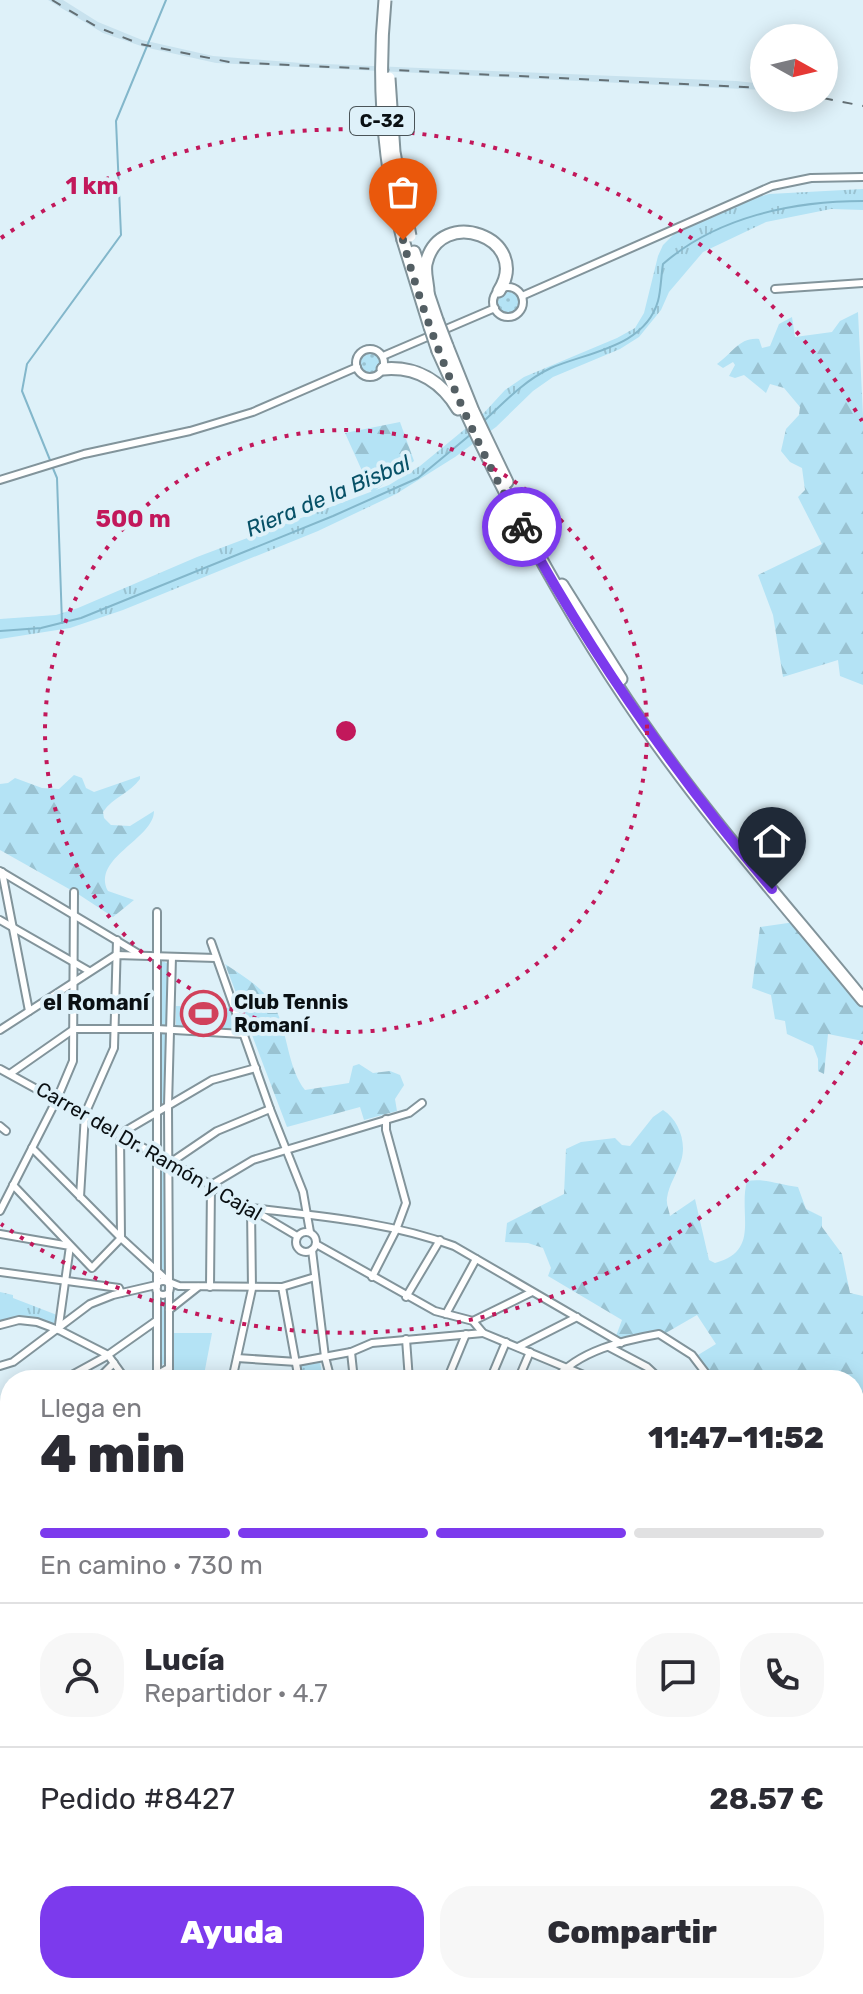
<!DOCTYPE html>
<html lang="es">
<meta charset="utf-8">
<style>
body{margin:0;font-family:Rubik,sans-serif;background:#f7f7f7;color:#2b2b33;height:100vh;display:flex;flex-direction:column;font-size:30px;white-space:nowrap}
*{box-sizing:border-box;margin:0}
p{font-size:26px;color:#7c7c81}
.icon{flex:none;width:44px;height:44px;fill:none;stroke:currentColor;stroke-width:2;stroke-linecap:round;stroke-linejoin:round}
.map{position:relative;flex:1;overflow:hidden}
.details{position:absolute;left:0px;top:1370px;width:864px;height:624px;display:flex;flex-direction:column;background:#fff;border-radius:32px 32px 0 0;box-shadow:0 4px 20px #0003}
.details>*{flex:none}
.needle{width:52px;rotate:98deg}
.tools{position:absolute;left:750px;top:24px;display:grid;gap:16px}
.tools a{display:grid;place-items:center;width:88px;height:88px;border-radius:50%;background:#fff;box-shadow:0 4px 20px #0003;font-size:40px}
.pin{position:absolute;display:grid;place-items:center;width:68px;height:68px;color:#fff;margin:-82px -34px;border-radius:50% 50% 50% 0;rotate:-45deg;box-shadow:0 0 8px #0007}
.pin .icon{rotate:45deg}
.courier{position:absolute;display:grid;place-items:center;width:80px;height:80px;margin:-40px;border:6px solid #7c3aed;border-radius:50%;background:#fff;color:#222;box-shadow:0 2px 10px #0007}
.overview em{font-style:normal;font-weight:800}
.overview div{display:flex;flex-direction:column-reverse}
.overview{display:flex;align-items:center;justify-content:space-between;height:136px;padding:0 40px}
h1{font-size:52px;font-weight:800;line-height:60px}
.bar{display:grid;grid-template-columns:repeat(4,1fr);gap:12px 8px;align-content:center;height:96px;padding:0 40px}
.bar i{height:10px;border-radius:6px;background:#e1e1e2}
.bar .current{background:#7c3aed}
.bar p{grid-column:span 4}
.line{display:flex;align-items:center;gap:20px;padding:0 40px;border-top:2px solid #e1e1e2}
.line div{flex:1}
.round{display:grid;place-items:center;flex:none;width:84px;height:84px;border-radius:32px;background:#f7f7f7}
.button{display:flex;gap:16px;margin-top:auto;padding:16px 40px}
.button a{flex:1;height:92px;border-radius:32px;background:#7c3aed;color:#fff;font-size:32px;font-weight:800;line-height:92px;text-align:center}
.button a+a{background:#f7f7f7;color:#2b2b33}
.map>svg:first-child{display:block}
</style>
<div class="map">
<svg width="863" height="1994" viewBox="0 0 863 1994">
<defs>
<pattern id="grass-tufts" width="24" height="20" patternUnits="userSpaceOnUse" patternTransform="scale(2)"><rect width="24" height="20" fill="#b4e3f5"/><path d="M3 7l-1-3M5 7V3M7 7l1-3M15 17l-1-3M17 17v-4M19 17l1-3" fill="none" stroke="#99c2d1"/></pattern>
<pattern id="forest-firs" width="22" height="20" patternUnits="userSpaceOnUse" patternTransform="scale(2)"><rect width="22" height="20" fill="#b4e3f5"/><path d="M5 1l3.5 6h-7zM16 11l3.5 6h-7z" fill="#99c2d1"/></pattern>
<pattern id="garden-dots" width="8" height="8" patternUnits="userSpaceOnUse" patternTransform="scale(2)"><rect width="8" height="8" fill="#b4e3f5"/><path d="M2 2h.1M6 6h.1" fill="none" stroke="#99c2d1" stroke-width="1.8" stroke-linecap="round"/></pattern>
</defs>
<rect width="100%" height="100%" fill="#def1f9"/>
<!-- built -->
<path fill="#c8e2ee" d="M 48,0 L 63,0 L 98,22 L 142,40 L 213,56 L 301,63 L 736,81 L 764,84 L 764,90 L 216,63 L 144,47 L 103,33 Z"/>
<!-- grass -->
<g fill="url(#grass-tufts)">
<path d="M 863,189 L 863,210 L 831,209 L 766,222 L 703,252 L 669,292 L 661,310 L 639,337 L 620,349 L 553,377 L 533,391 L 496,427 L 455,457 L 396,494 L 318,531 L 123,610 L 70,628 L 0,639 L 0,619 L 56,615 L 78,608 L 197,557 L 389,485 L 420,466 L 482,415 L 505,390 L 524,377 L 617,338 L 635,328 L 644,313 L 658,256 L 663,245 L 674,234 L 743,201 L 769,194 Z"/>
<path d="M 163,961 L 168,964 L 167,1027 L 159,1026 L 160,965 Z"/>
<path d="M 162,1033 L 168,1035 L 167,1099 L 159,1106 L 160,1035 Z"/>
<path d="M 161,1163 L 166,1166 L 165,1274 L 158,1268 Z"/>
<path d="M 0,1292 L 13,1295 L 13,1298 L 57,1315 L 57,1320 L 51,1325 L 24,1318 L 0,1323 Z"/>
<path d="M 159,1300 L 167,1301 L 167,1362 L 159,1367 Z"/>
<path d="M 320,1362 L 323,1380 L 301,1380 L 300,1365 Z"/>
<path d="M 10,1753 L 10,1834 L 0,1832 L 0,1755 Z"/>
<path d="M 0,1846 L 10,1848 L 10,1906 L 0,1907 Z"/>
</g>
<!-- forest -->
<g fill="url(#forest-firs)">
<path d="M 858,312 L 863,416 L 863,685 L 840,676 L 838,660 L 783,677 L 773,615 L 758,575 L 822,544 L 798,497 L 805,490 L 802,468 L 790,462 L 781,451 L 786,429 L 799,415 L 800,407 L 784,388 L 770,384 L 766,393 L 744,375 L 735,378 L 729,376 L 735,365 L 733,362 L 723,368 L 717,364 C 732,354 739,337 759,339 L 762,348 L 770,346 L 779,324 L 792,317 L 795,337 L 832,332 L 840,321 Z"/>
<path d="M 400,422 L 414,461 L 372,493 L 345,433 Z"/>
<path d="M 74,775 L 82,778 L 86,788 L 94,792 L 140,776 L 140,779 C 130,793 113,797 103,812 L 104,818 L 111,825 L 130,826 L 154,811 C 154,839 91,858 108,891 L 134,900 L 113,917 L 78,894 L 0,850 L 0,784 L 8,783 L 15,778 L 42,788 L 59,789 Z"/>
<path d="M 795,922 L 863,1006 L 863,1041 L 828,1034 L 824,1074 L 818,1071 L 818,1059 L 813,1046 L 787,1034 L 785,1021 L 775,1019 L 771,995 L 752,988 L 760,927 Z"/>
<path d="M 225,964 C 241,975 260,985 272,1003 C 288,1026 286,1066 305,1090 L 349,1083 L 353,1066 L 359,1064 L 373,1073 L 390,1071 L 400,1075 L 404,1085 L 395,1099 L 397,1111 L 364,1120 L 360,1107 L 287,1127 Z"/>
<path d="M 663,1110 C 679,1120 687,1143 681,1161 C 677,1174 669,1184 667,1198 C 666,1204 669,1210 670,1216 L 695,1199 L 709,1260 L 715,1263 C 761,1251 738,1214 747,1181 C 766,1178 779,1185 798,1187 L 806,1209 L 822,1217 L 822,1227 L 842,1254 L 850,1293 L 863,1296 L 863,1501 L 854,1495 L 854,1380 L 714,1380 L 698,1355 L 716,1344 L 697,1315 L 664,1334 C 647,1327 632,1342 616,1336 L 622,1320 L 548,1276 L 551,1268 L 543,1248 L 528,1243 L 505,1242 L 507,1223 L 564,1194 L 566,1149 L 581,1142 L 615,1138 L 622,1145 L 630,1146 L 653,1117 Z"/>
<path d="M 863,1748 L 863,1795 L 856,1784 L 858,1751 Z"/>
</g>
<!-- garden -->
<g fill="url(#garden-dots)">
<circle cx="509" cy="303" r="11"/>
<circle cx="370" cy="363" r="11"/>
</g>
<!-- pitch -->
<g fill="#b4e3f5">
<path d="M 176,1006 L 230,1008 L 233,1030 L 176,1029 Z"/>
<path d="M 171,1333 L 212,1333 L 203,1380 L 171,1380 Z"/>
</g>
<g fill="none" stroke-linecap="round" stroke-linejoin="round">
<!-- stream -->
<g stroke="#83b7cb" stroke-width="2">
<path d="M 483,422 C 504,402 525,380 551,368 C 588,352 645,347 658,301 C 661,290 661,276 663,264 C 717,217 793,201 863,201"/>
<path d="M 50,460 L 22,391 L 27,364 L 121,235 L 116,121 L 166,0"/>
<path d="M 52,466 L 57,478 L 62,623"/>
<path d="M 0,631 L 41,628 L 81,618 L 333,516 L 418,478 L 470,435"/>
</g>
<defs>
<g id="minor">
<circle cx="508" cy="302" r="15"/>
<path d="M 775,289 L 863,283"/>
<path d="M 522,296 L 772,186 L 811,178 L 863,177"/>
<circle cx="370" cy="363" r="14"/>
<path d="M 383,356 L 495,308"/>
<path d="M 0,480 L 84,454 L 190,431 L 253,412 L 357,367"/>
<path d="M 0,871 L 139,954"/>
<path d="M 2,872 L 29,1011"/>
<path d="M 0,920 L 89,971"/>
<path d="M 211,942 L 270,1109 L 303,1192 L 310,1232"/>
<path d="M 0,1030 L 116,955 L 216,958"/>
<path d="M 0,1069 L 211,1185 L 297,1236"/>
<path d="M 11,1073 L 74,1029 L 157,1029 L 243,1034"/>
<path d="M 0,1126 L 6,1131"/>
<path d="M 32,1148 L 121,1238 L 169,1282"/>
<path d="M 170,1163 L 217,1131 L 270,1109"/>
<path d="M 13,1185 L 92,1268 L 121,1238 L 120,1134 L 212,1080 L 256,1068"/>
<path d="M 80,1197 L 85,1114 L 114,1048 L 117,940"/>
<path d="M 0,1211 L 57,1099 L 73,1061 L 74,892"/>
<circle cx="306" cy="1242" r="10"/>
<path d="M 0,1234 L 70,1246 L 59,1325"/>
<path d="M 316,1244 L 435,1311 L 473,1321 L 483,1333 L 596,1380"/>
<path d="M 312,1250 L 325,1357 L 331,1380"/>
<path d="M 0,1272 L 119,1288 L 121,1293"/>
<path d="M 372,1277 L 396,1230 L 406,1203 L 386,1130 L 386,1119"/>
<circle cx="163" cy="1288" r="7"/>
<path d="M 169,1282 L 179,1286 L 282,1287 L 315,1277"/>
<path d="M 169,1286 L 168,1106 L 172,957"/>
<path d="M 157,1287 L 157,912"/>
<path d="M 210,1287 L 211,1185 L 253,1160 L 409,1113 L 422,1103"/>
<path d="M 282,1287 L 299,1380"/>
<path d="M 169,1289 L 169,1380"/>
<path d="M 157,1291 L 157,1380"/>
<path d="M 406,1297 L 440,1240"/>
<path d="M 169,1310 L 198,1287"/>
<path d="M 446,1314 L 476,1259"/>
<path d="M 473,1321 L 532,1292"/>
<path d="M 0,1325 L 19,1320 L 37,1322 L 61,1331 L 108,1355 L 126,1380"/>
<path d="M 406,1339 L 409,1380"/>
<path d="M 518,1347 L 577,1317"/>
<path d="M 609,1347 L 647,1367 L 661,1380"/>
<path d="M 351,1352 L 354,1380"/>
<path d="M 237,1358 L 297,1362 L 351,1352 L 372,1343 L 483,1333"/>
<path d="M 0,1366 L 13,1362 L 90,1304 L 113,1295 L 156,1285"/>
<path d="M 63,1380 L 105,1357 L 156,1321"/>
<path d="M 97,1380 L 114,1363"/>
<path d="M 147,1380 L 169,1368"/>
<path d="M 232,1380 L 252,1289 L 251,1208 C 318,1216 390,1222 454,1246 L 621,1343"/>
<path d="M 447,1380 L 466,1334"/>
<path d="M 490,1380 L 506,1342"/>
<path d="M 518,1380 L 530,1352"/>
<path d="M 555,1380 C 577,1351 625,1340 659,1334 L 692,1355 L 711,1380"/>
<path d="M 0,1415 L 10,1410"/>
<path d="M 0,1460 L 10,1441"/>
<path d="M 0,1477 L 10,1485"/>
<path d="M 854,1499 L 863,1505"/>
<path d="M 854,1543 L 862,1548"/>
<path d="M 0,1548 L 10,1560"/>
<path d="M 854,1551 L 863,1557"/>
<path d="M 1,1568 L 10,1580"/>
<path d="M 854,1580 L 863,1579"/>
<path d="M 0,1618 L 10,1610"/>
<path d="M 854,1643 L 863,1643"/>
<path d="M 0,1667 L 10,1659"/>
<path d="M 854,1726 L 863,1710"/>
<path d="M 0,1743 L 10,1741"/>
<path d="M 0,1753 L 10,1750"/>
<path d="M 0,1834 L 10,1837"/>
<path d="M 0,1843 L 10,1845"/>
<path d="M 7,1910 L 10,1941"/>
<path d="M 854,1913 L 863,1923"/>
<path d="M 0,1968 L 10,1967"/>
<path d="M 15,1984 L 17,1994"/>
<path d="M 351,1984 L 393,1985"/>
<path d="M 533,1984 L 563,1994"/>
<path d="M 607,1984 L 628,1994"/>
<path d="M 828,1984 L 837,1994"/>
<path d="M 847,1984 L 857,1994"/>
<path d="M 623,1992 L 635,1984"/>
<path d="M 79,1994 L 83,1984"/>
<path d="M 113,1994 L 134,1984"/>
<path d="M 298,1994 L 298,1984"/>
<path d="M 335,1994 L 336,1984"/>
<path d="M 420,1994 L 429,1984"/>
<path d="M 472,1994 L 479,1984"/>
<path d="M 500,1994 L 505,1984"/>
<path d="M 521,1994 L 524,1984"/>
<path d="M 575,1994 L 581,1984"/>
<path d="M 669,1994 L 698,1984"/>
</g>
<g id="highway">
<path d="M 403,240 L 430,327"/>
<path d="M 414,252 L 437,320"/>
<path d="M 428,296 C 429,285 424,275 426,264 C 439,204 533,238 499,291"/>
<path d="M 447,346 L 473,411 L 507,482"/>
<path d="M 438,351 C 496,482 561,606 643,724 C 710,821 789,909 863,1000"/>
<path d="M 383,369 C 416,366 441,381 458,409"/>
<path d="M 562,585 L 621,679"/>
</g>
</defs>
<!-- minor casing -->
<use href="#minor" stroke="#82949b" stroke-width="10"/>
<!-- highway casing -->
<use href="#highway" stroke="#82949b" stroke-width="15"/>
<!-- minor -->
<use href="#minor" stroke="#fff" stroke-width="6"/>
<!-- highway -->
<use href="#highway" stroke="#fff" stroke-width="11"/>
<!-- rail -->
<g stroke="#636f74" stroke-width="2" stroke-dasharray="10 10" stroke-linecap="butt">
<path d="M 52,0 L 97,27 L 140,44 L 229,62 L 764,88"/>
<path d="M 823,98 L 863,106"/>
</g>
<defs>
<g id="highway-bridge">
<path d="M 385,0 C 377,81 383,161 403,240"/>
<path d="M 389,78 L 394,152 L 410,236"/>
<path d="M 437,320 L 447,346"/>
<path d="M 430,327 L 438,351"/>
</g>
</defs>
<!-- highway-bridge casing -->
<use href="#highway-bridge" stroke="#82949b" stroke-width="15" stroke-linecap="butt"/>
<!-- highway-bridge -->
<use href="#highway-bridge" stroke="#fff" stroke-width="11"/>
</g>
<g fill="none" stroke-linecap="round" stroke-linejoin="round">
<!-- done -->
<path stroke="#545f64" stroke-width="8" stroke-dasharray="0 14.4" d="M 403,240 C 429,340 472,436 522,527"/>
<!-- route -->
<path stroke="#7c3aed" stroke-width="10" d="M 522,527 C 592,657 677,776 772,889"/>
</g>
<!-- distance rings -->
<g fill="none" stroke="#c2185b" stroke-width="4" stroke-dasharray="4 8">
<circle cx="346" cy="731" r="301"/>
<path d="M862 1041A602 602 0 0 1 1 1224M1 238A602 602 0 0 1 862 421"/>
</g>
<!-- icons -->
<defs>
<symbol id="stadium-ring" viewBox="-11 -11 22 22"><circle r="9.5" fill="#def1f9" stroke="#d1415b" stroke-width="1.5"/><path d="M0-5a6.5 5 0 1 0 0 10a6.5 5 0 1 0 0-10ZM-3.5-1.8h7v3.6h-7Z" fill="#d1415b"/></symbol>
</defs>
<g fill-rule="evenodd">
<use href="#stadium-ring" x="178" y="988" width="51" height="51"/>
</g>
<g text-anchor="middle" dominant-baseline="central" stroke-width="8" stroke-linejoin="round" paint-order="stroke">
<!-- shield labels -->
<rect fill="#def1f9" stroke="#4a5458" stroke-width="2" x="350" y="107" width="64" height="28" rx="6"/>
<g font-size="18" font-weight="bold" fill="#0a1013">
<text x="382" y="121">C-32</text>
</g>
<!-- poi labels -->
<g font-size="20" font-weight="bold" fill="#0a1013" stroke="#def1f9" text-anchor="start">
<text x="234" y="1002">Club Tennis<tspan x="234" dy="23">Romaní</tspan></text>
</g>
<!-- street labels -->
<g font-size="20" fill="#0a1013" stroke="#def1f9">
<text transform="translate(149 1151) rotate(30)">Carrer del Dr. Ramón y Cajal</text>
</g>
<!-- water labels -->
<g font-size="22" font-style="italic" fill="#075167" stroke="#def1f9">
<text transform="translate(328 496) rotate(-23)">Riera de la Bisbal</text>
</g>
<!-- neighbourhood labels -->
<g font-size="22" font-weight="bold" fill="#0a1013" stroke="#def1f9">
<text x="96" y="1002">el Romaní</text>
</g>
</g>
<circle cx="346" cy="731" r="12" fill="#c2185b" stroke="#def1f9" stroke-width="4"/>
<g font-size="24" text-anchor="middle" font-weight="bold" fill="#c2185b" stroke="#def1f9" stroke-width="8" stroke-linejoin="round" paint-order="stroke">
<text x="92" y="194">1 km</text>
<text x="133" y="527">500 m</text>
</g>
</svg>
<div class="tools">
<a><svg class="needle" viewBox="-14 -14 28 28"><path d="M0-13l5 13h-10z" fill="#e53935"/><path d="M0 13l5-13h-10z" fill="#7c7c81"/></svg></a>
</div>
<div class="pin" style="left:403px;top:240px;background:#ea580c"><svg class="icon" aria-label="bag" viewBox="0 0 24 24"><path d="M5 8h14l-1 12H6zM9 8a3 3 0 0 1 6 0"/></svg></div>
<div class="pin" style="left:772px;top:889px;background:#1f2937"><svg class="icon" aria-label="home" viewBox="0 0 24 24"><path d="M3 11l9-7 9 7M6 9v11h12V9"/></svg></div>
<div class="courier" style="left:522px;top:527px"><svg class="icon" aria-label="bike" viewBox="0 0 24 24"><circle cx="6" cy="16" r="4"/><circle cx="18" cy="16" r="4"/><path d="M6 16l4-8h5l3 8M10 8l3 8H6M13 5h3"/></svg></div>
<section class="details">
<div class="overview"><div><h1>4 min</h1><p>Llega en</p></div><em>11:47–11:52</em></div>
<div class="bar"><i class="current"></i><i class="current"></i><i class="current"></i><i></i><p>En camino · 730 m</p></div>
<div class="line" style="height:144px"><a class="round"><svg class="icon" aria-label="person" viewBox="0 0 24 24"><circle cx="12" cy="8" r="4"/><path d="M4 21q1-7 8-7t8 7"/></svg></a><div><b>Lucía</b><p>Repartidor · 4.7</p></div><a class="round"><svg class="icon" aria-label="chat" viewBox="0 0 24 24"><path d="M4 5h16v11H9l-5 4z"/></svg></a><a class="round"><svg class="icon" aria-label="phone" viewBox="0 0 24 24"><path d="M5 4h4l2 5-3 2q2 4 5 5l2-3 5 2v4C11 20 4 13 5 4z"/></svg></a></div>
<div class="line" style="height:104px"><div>Pedido #8427</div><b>28.57 €</b></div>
<div class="button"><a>Ayuda</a><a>Compartir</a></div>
</section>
</div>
